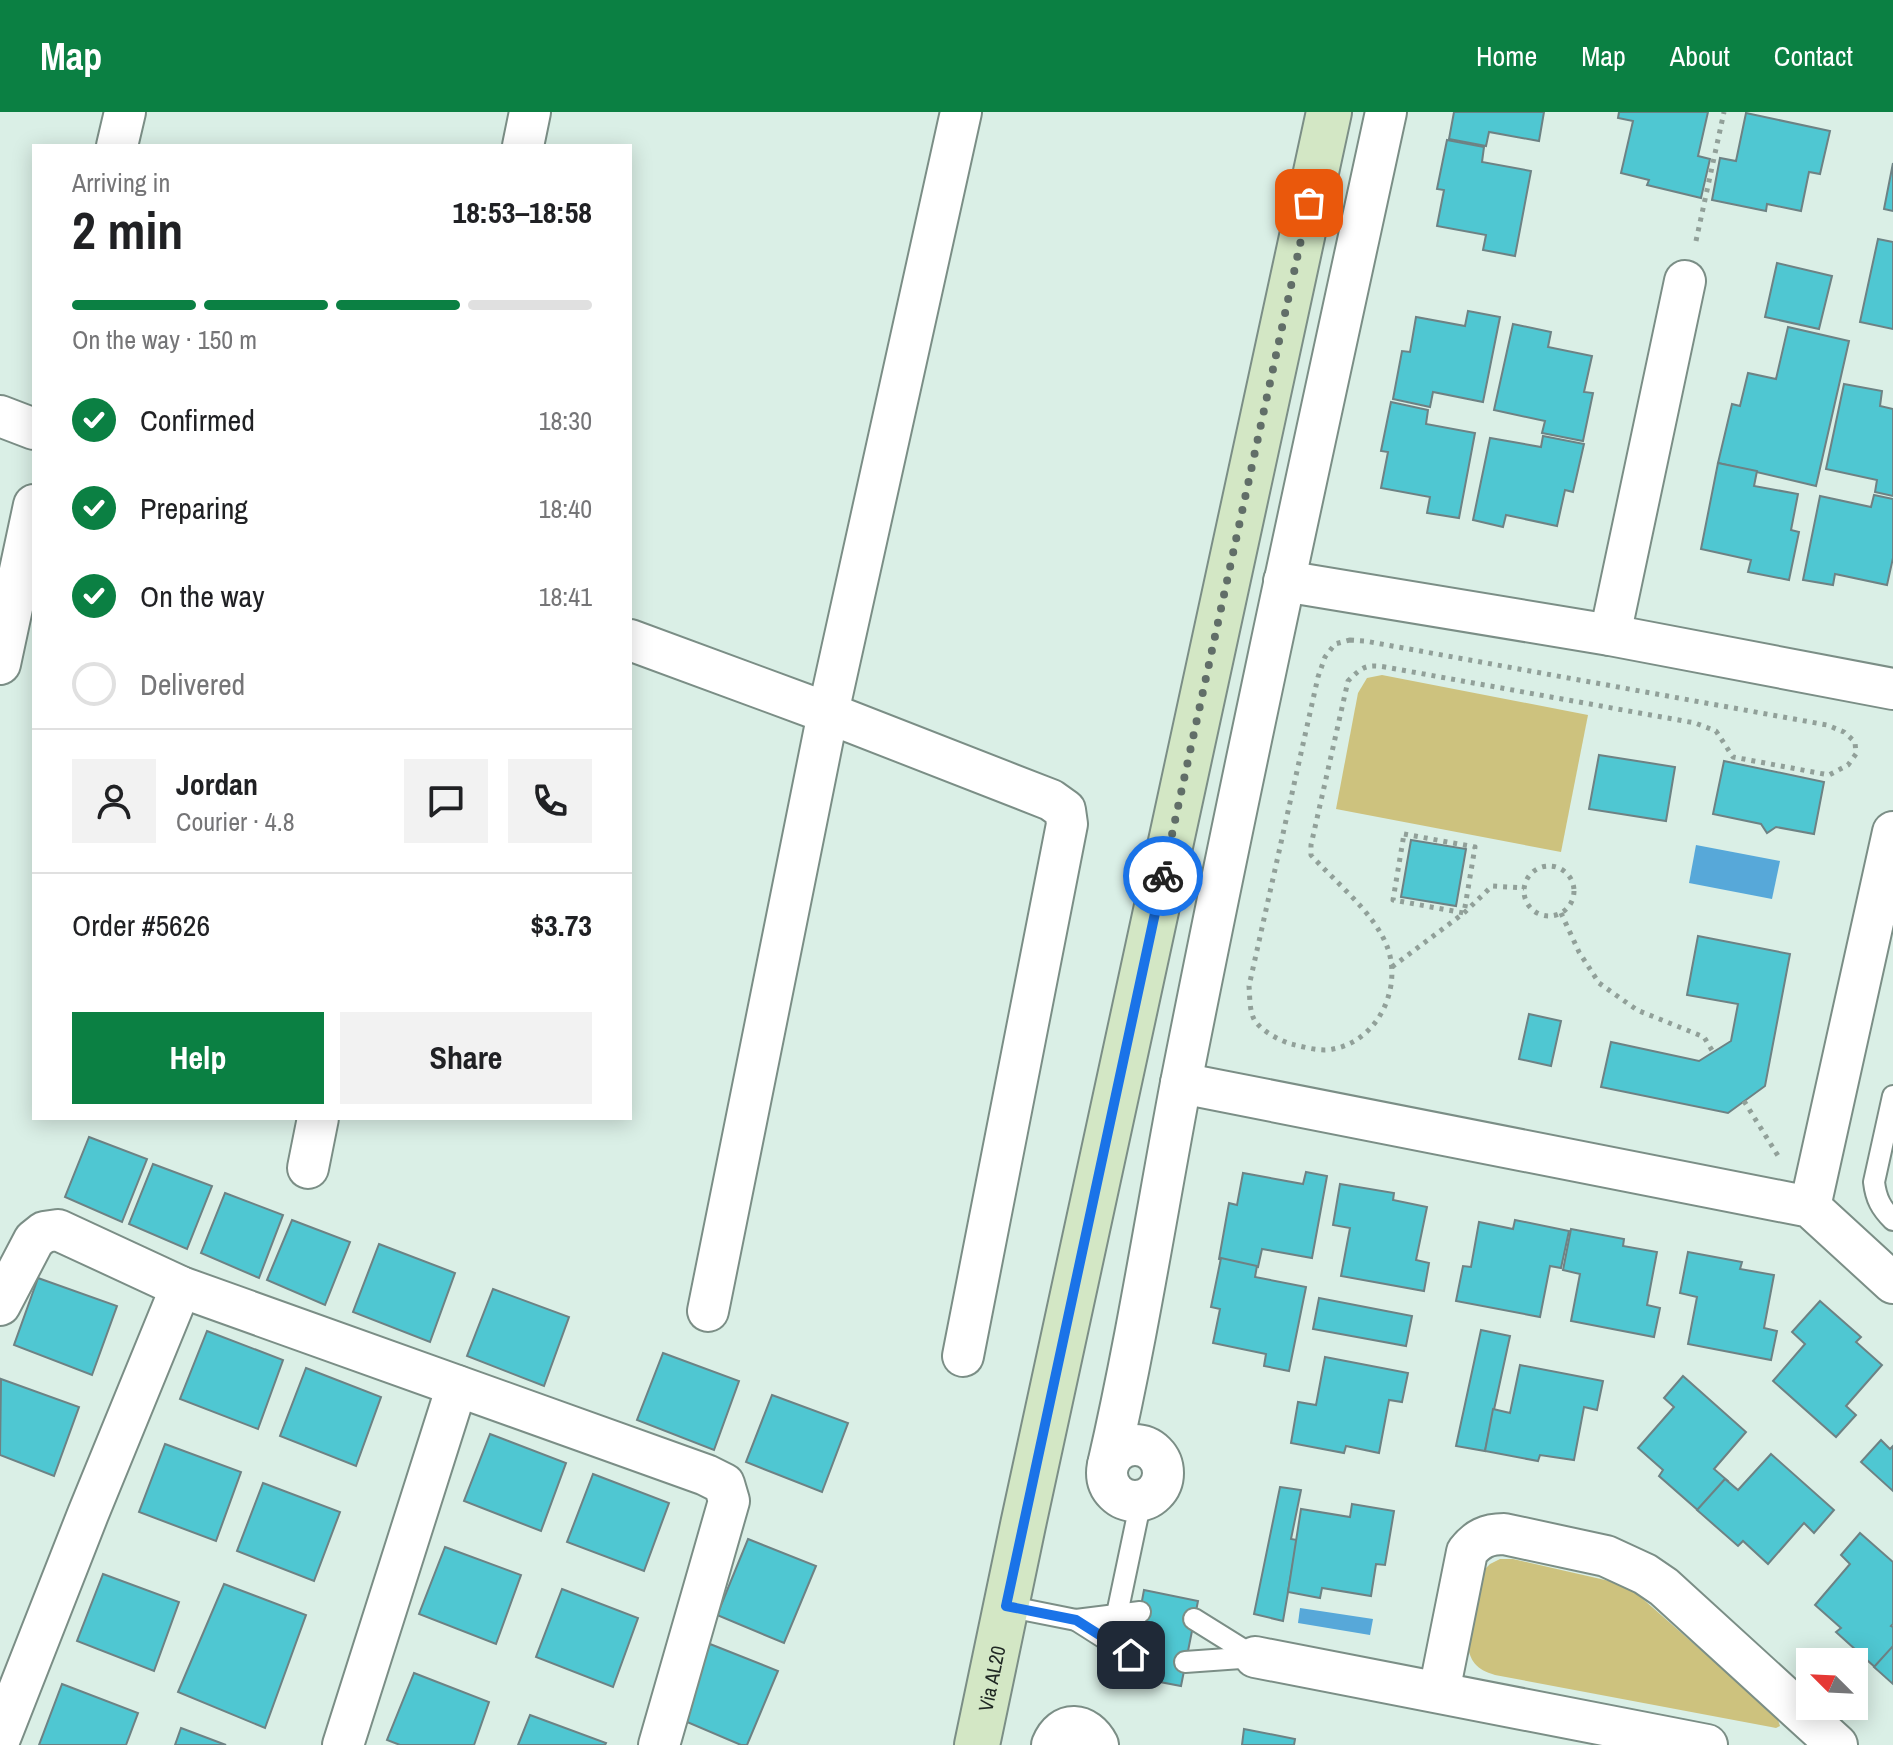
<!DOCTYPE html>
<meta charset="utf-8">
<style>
body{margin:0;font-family:"Archivo Narrow",sans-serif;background:#f2f2f2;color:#202124;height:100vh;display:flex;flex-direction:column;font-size:30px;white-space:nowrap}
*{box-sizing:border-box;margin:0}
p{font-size:26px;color:#757577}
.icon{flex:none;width:44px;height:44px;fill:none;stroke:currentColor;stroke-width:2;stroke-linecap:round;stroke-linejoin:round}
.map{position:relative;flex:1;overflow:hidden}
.details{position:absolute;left:32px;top:32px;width:600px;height:976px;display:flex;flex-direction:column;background:#fff;border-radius:0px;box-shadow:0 4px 20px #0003}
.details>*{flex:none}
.needle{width:52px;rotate:294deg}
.buttons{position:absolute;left:1796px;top:1536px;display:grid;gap:16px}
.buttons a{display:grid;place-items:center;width:72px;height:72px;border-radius:0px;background:#fff;box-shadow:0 4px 20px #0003;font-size:40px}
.pin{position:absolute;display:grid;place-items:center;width:68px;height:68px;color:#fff;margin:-34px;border-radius:16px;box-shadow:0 4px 12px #0006}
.courier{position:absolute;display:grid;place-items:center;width:80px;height:80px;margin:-40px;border:6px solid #1a73e8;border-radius:50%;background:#fff;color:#222;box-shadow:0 2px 10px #0007}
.summary em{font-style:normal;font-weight:800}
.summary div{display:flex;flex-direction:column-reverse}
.summary{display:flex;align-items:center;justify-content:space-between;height:136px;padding:0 40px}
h1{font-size:52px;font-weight:800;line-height:60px}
.bar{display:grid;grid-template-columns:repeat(4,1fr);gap:12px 8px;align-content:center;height:96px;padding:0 40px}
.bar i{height:10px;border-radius:6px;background:#e0e0e0}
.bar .on{background:#0b8043}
.bar p{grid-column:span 4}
.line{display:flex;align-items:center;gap:20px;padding:0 40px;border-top:2px solid #e0e0e0}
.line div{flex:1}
.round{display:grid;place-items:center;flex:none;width:84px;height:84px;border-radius:0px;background:#f2f2f2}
ol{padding:0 40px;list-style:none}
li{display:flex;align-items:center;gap:24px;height:88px}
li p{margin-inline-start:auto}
li .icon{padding:8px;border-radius:50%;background:#0b8043;color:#fff;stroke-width:4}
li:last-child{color:#757577}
li i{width:44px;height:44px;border:4px solid #e0e0e0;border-radius:50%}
.action{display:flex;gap:16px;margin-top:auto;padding:16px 40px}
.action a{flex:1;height:92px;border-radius:0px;background:#0b8043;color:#fff;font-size:32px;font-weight:800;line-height:92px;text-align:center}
.action a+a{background:#f2f2f2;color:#202124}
header{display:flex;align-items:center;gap:48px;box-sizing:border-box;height:112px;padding:0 40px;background:#0b8043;color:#fff}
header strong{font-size:38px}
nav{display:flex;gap:44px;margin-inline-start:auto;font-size:28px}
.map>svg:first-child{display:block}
</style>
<header>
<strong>Map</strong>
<nav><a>Home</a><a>Map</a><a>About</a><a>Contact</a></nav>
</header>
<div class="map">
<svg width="1893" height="1633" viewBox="0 0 1893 1633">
<rect width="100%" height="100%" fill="#daefe6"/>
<!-- green -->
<g fill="#cdc27e">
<path d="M 1382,563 L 1588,603 L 1561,740 L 1336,697 L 1358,581 L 1367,566 Z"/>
<path d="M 1500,1447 L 1513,1447 L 1627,1473 L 1777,1605 L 1780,1614 L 1776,1616 L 1771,1615 L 1495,1563 C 1476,1557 1470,1550 1467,1530 L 1481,1461 L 1490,1452 Z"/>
</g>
<!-- water -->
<g fill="#57a8d9">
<path d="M 1696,733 L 1780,749 L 1772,787 L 1689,771 Z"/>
<path d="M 1300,1496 L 1373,1507 L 1370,1523 L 1298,1511 Z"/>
</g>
<!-- building -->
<g fill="#4fc7d2" stroke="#6d8284" stroke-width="2">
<path d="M 1454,0 L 1544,0 L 1539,29 L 1489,20 L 1486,34 L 1449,27 Z"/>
<path d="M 1619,0 L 1708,0 L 1698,44 L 1710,47 L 1701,86 L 1647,73 L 1649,68 L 1621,61 L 1633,9 L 1618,6 Z"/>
<path d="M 1746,1 L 1830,19 L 1820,62 L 1809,60 L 1801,99 L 1767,92 L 1766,99 L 1712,88 L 1720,46 L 1736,49 Z"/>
<path d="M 1447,28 L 1484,35 L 1482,50 L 1531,59 L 1515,144 L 1483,138 L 1486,123 L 1437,114 L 1444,78 L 1437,77 Z"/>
<path d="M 1893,51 L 1893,99 L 1884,97 Z"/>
<path d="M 1878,127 L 1893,130 L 1893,217 L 1860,210 Z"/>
<path d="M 1777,151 L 1832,164 L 1819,217 L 1765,205 Z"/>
<path d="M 1468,199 L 1500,205 L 1483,290 L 1433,280 L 1430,295 L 1393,287 L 1402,239 L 1410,240 L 1416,205 L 1465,214 Z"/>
<path d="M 1513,212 L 1551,220 L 1548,235 L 1592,244 L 1584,280 L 1593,281 L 1583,329 L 1542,321 L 1545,309 L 1494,298 Z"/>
<path d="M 1788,215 L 1849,229 L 1816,374 L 1718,351 L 1732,292 L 1740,294 L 1748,261 L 1776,267 Z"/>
<path d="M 1844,272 L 1882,279 L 1880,294 L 1893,297 L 1893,384 L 1875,380 L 1877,368 L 1826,357 Z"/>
<path d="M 1391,290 L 1428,298 L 1426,312 L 1475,321 L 1459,406 L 1427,401 L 1430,385 L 1381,376 L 1388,340 L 1381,339 Z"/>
<path d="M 1543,324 L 1584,332 L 1573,380 L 1565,378 L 1557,414 L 1506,403 L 1503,415 L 1473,408 L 1490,326 L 1541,335 Z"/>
<path d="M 1718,351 L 1757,359 L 1754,374 L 1798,382 L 1791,418 L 1799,420 L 1789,468 L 1748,460 L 1751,448 L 1701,437 Z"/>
<path d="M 1874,383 L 1893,387 L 1893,446 L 1887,473 L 1835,462 L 1833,473 L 1803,468 L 1820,384 L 1871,395 Z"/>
<path d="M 1599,643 L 1675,655 L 1666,709 L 1589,697 Z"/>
<path d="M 1724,649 L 1824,670 L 1814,722 L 1776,715 L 1767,721 L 1761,712 L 1713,702 Z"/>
<path d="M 1411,728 L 1466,737 L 1456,794 L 1401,785 Z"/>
<path d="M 1698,824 L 1790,842 L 1765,974 L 1728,1001 L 1601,975 L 1611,930 L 1699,949 L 1731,929 L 1738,892 L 1687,883 Z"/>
<path d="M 1529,902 L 1561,909 L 1551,954 L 1519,947 Z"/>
<path d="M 89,1025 L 147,1047 L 122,1110 L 65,1085 Z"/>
<path d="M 153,1052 L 212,1074 L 187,1137 L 129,1112 Z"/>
<path d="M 1306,1060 L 1327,1064 L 1312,1146 L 1262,1137 L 1258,1155 L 1219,1147 L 1229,1091 L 1237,1093 L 1243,1061 L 1303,1072 Z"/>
<path d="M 1340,1072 L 1394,1081 L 1393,1088 L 1427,1095 L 1416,1148 L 1429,1151 L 1424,1179 L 1341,1164 L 1350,1116 L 1333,1113 Z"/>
<path d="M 225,1081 L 283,1103 L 259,1166 L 201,1141 Z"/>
<path d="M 292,1108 L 350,1130 L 325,1193 L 267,1168 Z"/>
<path d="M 1515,1108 L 1569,1119 L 1561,1156 L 1550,1154 L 1540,1205 L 1456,1189 L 1463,1154 L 1471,1155 L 1479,1110 L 1513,1117 Z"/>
<path d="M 1571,1117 L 1624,1127 L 1623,1134 L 1657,1140 L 1647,1193 L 1660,1196 L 1654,1225 L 1571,1209 L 1580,1162 L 1563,1158 Z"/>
<path d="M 379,1132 L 455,1161 L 430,1230 L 353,1200 Z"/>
<path d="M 1688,1140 L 1742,1150 L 1740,1157 L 1774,1163 L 1764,1216 L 1777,1219 L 1771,1248 L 1688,1232 L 1697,1185 L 1680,1181 Z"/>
<path d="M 1221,1146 L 1257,1154 L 1255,1165 L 1306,1175 L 1289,1259 L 1264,1254 L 1266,1242 L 1213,1231 L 1220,1197 L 1211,1195 Z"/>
<path d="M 38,1166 L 117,1194 L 92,1263 L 14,1233 Z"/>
<path d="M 493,1177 L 569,1205 L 544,1274 L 467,1244 Z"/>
<path d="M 1319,1186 L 1412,1204 L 1406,1234 L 1313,1217 Z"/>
<path d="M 1820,1189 L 1861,1225 L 1856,1230 L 1882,1253 L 1846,1294 L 1856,1303 L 1836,1325 L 1773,1269 L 1805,1232 L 1792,1220 Z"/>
<path d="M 1481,1218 L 1510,1224 L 1485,1339 L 1456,1334 Z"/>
<path d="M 207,1219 L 283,1248 L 258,1317 L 180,1287 Z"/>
<path d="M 663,1241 L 739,1269 L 714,1338 L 637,1308 Z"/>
<path d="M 1325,1245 L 1408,1261 L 1402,1290 L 1389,1288 L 1379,1341 L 1346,1334 L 1344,1341 L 1291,1331 L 1298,1290 L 1316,1293 Z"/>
<path d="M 1520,1253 L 1603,1269 L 1597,1298 L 1584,1295 L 1574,1348 L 1540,1343 L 1538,1349 L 1485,1339 L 1493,1297 L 1510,1301 Z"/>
<path d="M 306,1256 L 381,1285 L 356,1354 L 280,1324 Z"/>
<path d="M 1683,1264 L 1746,1320 L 1714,1357 L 1728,1369 L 1700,1400 L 1659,1364 L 1663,1358 L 1638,1336 L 1674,1295 L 1664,1286 Z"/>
<path d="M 1,1267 L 79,1295 L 54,1364 L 0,1343 Z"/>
<path d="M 772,1283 L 848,1311 L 822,1380 L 746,1350 Z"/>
<path d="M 490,1322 L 566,1351 L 541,1419 L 464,1389 Z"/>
<path d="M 1881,1328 L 1890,1337 L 1893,1334 L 1893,1379 L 1861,1350 Z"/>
<path d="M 165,1332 L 241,1360 L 216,1429 L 139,1400 Z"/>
<path d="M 1771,1342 L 1834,1398 L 1814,1421 L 1804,1411 L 1768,1452 L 1743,1429 L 1738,1434 L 1697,1398 L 1725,1367 L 1738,1378 Z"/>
<path d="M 593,1362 L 669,1391 L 644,1459 L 567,1430 Z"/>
<path d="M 263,1371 L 340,1400 L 314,1469 L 237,1439 Z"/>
<path d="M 1280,1375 L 1301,1378 L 1291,1427 L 1297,1428 L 1283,1509 L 1254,1502 Z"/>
<path d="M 1352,1392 L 1394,1399 L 1385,1453 L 1376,1452 L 1371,1484 L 1322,1476 L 1320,1486 L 1288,1480 L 1301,1397 L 1350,1405 Z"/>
<path d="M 1860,1421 L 1893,1450 L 1893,1512 L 1891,1514 L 1893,1515 L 1893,1538 L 1877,1557 L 1836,1520 L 1841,1516 L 1815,1493 L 1850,1452 L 1841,1443 Z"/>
<path d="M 748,1427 L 816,1454 L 784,1531 L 717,1503 Z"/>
<path d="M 445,1435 L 521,1463 L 496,1532 L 419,1502 Z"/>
<path d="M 103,1462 L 179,1490 L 154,1559 L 77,1529 Z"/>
<path d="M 224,1472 L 306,1503 L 265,1616 L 178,1580 Z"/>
<path d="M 562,1477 L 638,1506 L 613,1575 L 536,1545 Z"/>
<path d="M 1144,1478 L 1198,1489 L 1181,1574 L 1128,1564 Z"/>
<path d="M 710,1532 L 778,1559 L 747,1633 L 741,1633 L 680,1607 Z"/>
<path d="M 1893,1534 L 1893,1572 L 1874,1555 Z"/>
<path d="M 414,1561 L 489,1590 L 474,1633 L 400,1633 L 387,1628 Z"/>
<path d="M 62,1572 L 138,1601 L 126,1633 L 39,1633 Z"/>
<path d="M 530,1603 L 606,1631 L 605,1633 L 518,1633 Z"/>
<path d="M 181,1616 L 226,1633 L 175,1633 Z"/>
<path d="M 1244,1617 L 1295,1627 L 1294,1633 L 1242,1633 Z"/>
</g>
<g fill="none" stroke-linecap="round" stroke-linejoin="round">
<defs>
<g id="lane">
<path d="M 1893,984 L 1874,1070 C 1876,1087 1881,1096 1893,1108"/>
<path d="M 1006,1494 L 1076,1508 L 1140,1500"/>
<path d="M 1117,1502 L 1141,1388"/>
<path d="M 1194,1507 L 1255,1545"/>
<path d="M 1076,1508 L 1131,1543"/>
<path d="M 1185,1550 L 1255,1545"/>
</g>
<g id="street">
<path d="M 117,34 L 125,0"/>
<path d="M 523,34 L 530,0"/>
<path d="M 0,304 L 34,317"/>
<path d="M 1284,469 L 1610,523 L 1893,577"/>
<path d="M 1610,523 L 1685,169"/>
<path d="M 630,528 L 828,601 L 1051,688 L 1065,698 L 1067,712 L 963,1244"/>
<path d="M 0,552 L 34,393"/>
<path d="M 1181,971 L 1810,1095 L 1893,1171"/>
<path d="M 308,1056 L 318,1006"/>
<path d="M 1810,1095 L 1893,720"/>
<path d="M 0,1193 L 34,1128 L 44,1120 L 58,1118 L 181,1175 L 706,1363 L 724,1372 L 729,1389 L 659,1633"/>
<path d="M 708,1199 L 828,601 L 961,0"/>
<circle cx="1135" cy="1361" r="28"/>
<path d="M 1108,1353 C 1137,1227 1157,1098 1181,971 C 1245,646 1316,323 1386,0"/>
<path d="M 1255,1545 L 1707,1633"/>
<path d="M 1439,1580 L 1467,1440 C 1477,1427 1487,1422 1504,1422 L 1606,1444 L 1645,1462 L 1664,1475 L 1837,1633"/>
<path d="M 0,1626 L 88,1402 L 181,1175"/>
<path d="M 343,1633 L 457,1274"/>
<path d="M 1052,1633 C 1062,1608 1086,1610 1098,1633"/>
</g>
<g id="secondary">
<path id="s1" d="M 977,1633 L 1023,1413 L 1329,0"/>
</g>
</defs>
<!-- lane casing -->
<use href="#lane" stroke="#7b8e86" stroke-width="24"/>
<!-- street casing -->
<use href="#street" stroke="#7b8e86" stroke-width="44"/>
<!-- secondary casing -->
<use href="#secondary" stroke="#7b8e86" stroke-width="48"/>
<!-- path -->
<g stroke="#91a099" stroke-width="5" stroke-dasharray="4 6" stroke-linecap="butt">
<path d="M 1696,129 L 1724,0"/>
<path d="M 1350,528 L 1365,529 L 1827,613 L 1844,620 L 1855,630 L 1856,642 L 1848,653 L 1829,663 L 1733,645 L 1716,619 L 1695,611 L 1385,555 C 1366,552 1362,555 1348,569 L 1311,733 L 1311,743 C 1336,771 1376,802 1388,837 C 1402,878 1377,929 1333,937 C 1320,940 1304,935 1291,932 C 1279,928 1263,920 1255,909 C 1249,899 1250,885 1249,874 L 1318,565 L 1325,545 L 1335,532 Z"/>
<path d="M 1404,722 L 1475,735 L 1464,801 L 1393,788 Z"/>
<circle cx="1549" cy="779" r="25"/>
<path d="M 1561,801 L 1579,840 L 1599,871 L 1637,898 L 1704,925 L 1713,940"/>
<path d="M 1392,855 L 1464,801 L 1492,774 L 1524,776"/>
<path d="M 1744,989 L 1780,1047"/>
</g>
<!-- lane -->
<use href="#lane" stroke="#fff" stroke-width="20"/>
<!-- street -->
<use href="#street" stroke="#fff" stroke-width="40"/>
<!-- secondary -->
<use href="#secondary" stroke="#d3e7c5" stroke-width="44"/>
</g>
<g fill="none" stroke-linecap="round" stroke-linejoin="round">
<!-- done -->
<path stroke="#616e68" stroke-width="8" stroke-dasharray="0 14.4" d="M 1163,764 L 1309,91"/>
<!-- route -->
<path stroke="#1a73e8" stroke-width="10" d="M 1131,1543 L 1076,1508 L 1006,1494 L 1163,764"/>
</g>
<g text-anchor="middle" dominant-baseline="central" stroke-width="6" stroke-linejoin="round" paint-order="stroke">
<!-- street labels -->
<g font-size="20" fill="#202824" stroke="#fff">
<text stroke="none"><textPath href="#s1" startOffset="68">Via AL20</textPath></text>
</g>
</g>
</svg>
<div class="buttons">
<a><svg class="needle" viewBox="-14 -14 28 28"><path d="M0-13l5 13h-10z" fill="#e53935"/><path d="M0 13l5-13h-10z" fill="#757577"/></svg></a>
</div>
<div class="pin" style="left:1309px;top:91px;background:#ea580c"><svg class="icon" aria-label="bag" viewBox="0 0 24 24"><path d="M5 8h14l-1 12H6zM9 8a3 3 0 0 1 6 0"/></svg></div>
<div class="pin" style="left:1131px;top:1543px;background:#1f2937"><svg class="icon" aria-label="home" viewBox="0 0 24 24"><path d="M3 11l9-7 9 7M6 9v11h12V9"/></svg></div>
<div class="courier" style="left:1163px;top:764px"><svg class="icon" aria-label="bike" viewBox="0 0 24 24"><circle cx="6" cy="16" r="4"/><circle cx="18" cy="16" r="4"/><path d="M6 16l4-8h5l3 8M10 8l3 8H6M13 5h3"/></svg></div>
<section class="details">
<div class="summary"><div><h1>2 min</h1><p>Arriving in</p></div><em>18:53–18:58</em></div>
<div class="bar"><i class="on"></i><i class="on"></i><i class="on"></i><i></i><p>On the way · 150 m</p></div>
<ol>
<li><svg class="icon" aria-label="check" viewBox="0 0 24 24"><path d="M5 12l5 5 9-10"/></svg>Confirmed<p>18:30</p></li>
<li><svg class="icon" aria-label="check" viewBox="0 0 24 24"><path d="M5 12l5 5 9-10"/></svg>Preparing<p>18:40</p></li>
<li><svg class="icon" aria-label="check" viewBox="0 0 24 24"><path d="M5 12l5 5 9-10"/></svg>On the way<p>18:41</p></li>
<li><i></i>Delivered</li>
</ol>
<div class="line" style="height:144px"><a class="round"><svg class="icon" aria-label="person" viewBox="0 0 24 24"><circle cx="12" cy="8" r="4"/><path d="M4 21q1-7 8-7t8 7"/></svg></a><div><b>Jordan</b><p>Courier · 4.8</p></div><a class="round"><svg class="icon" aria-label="chat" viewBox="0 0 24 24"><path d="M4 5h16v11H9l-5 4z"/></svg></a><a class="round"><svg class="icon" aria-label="phone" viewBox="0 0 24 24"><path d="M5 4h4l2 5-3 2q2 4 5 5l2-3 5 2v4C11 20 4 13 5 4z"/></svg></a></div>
<div class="line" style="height:104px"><div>Order #5626</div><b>$3.73</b></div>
<div class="action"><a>Help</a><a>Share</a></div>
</section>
</div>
